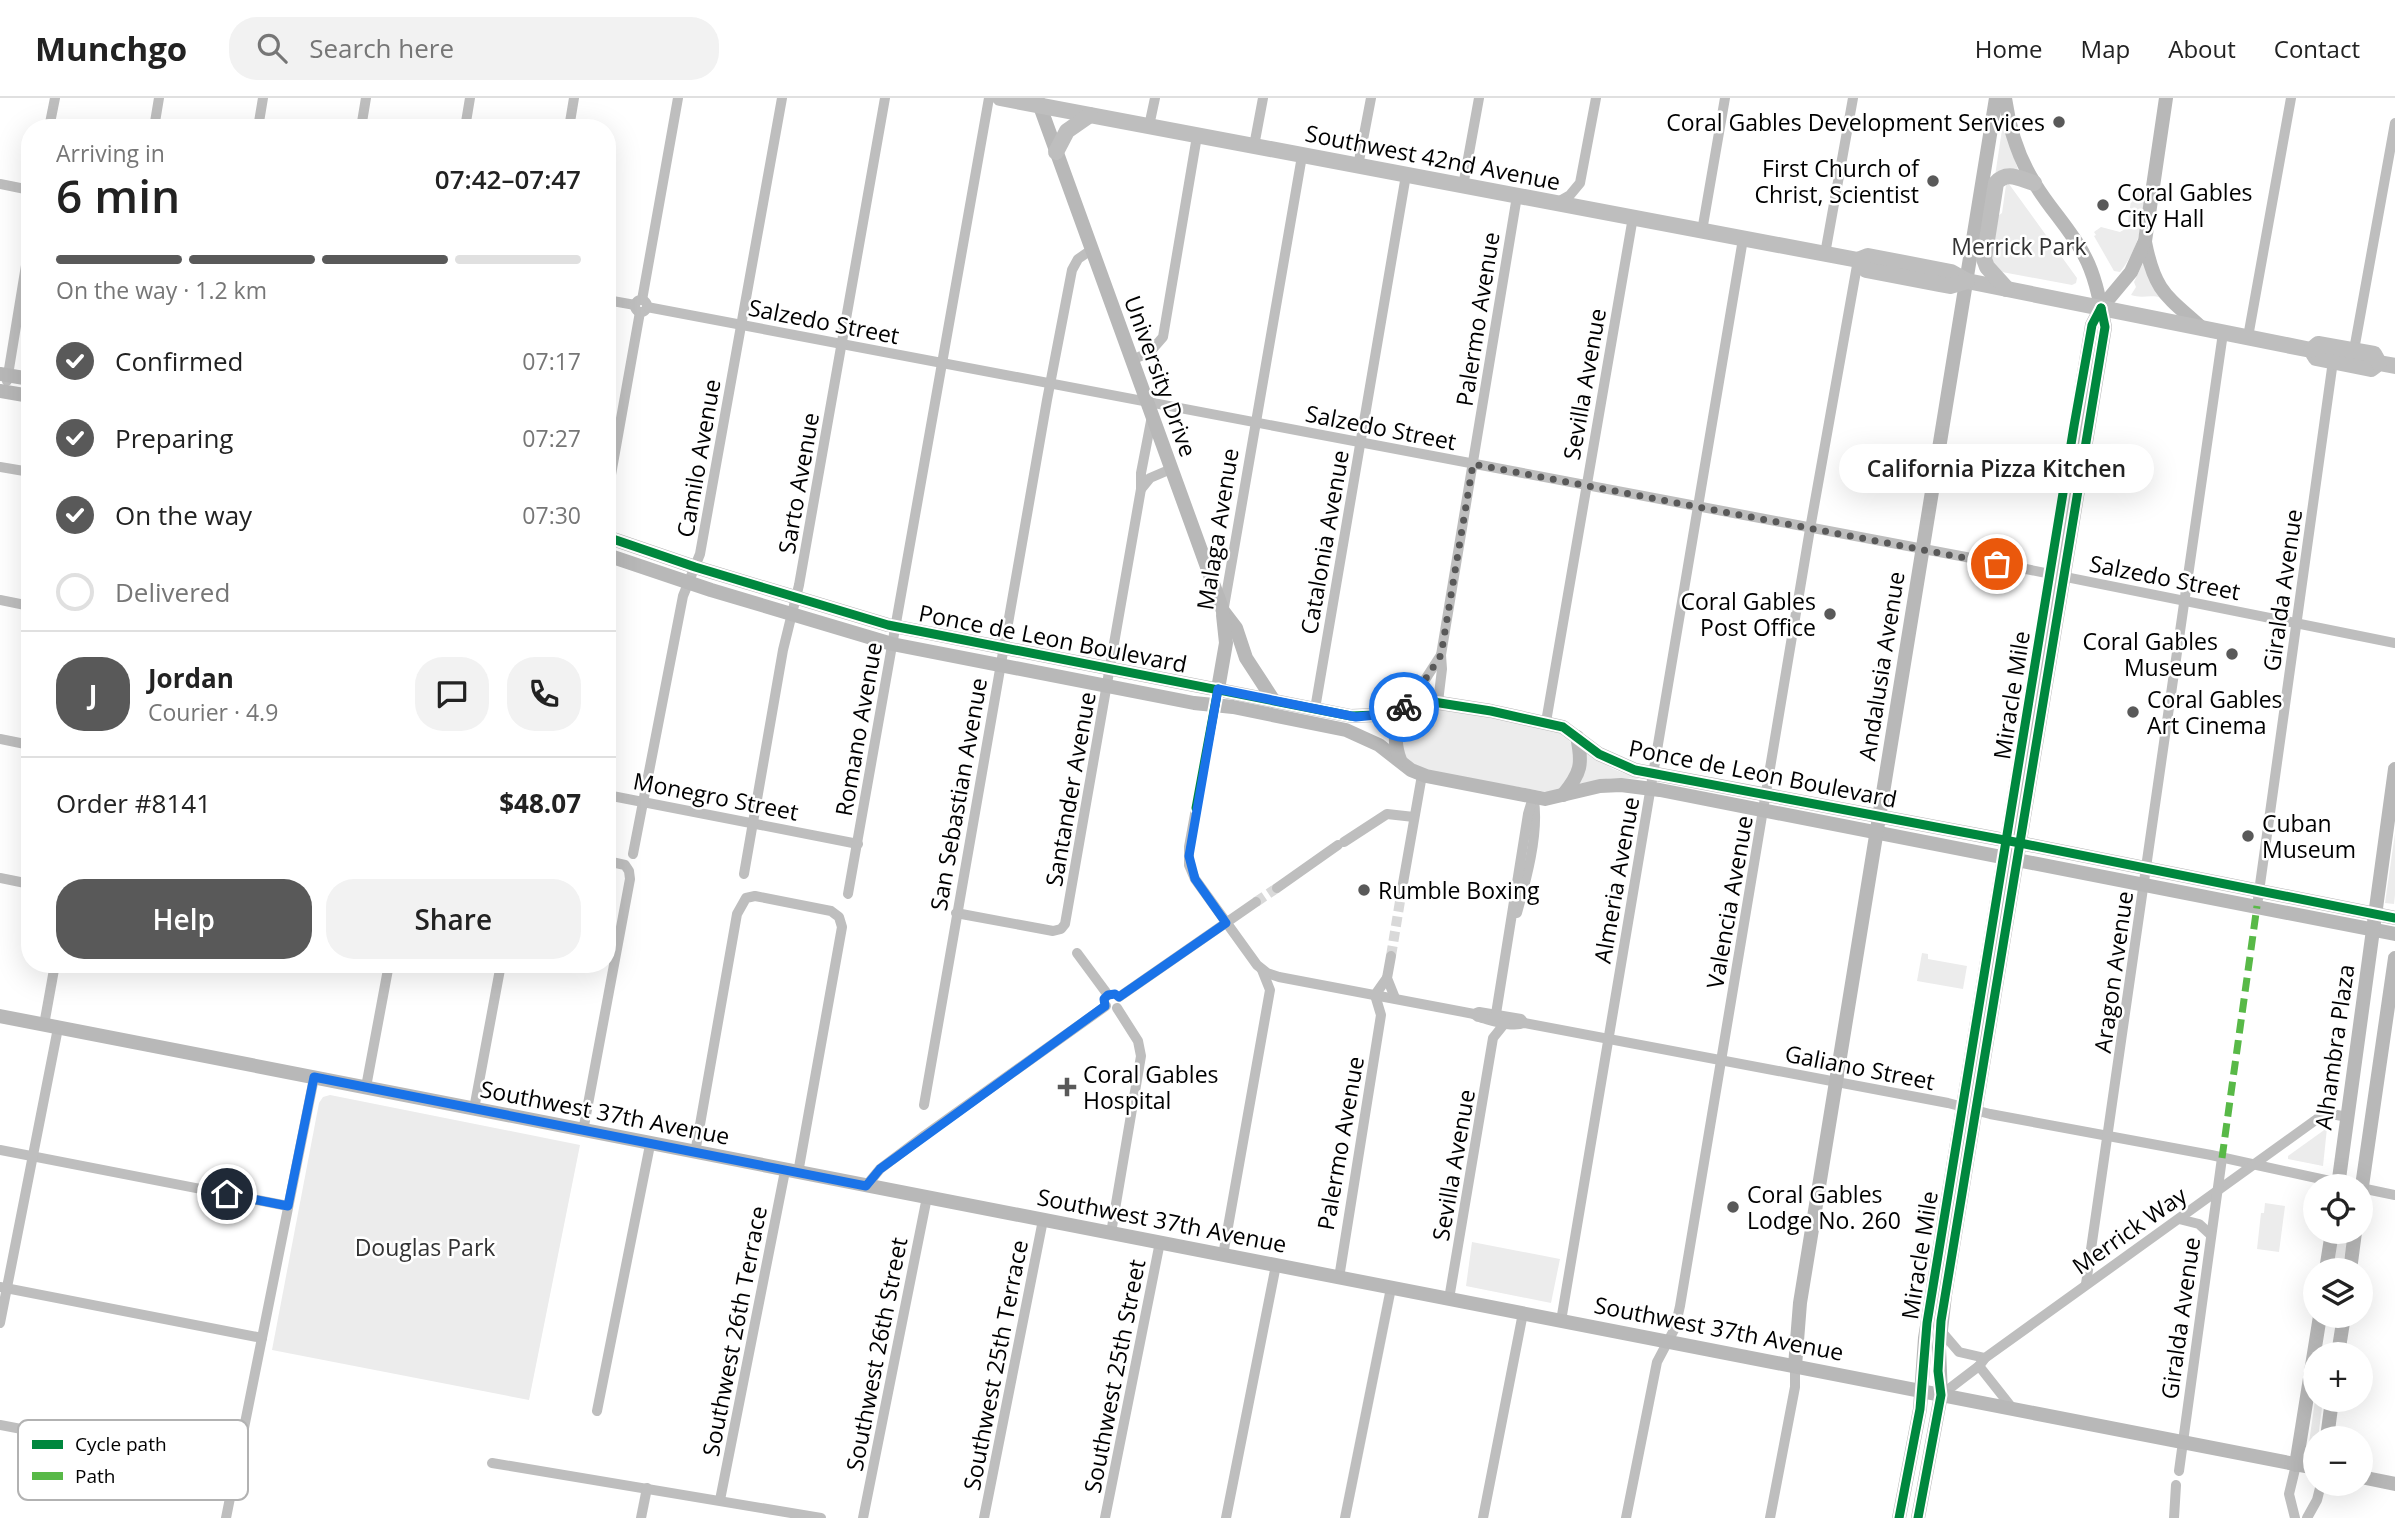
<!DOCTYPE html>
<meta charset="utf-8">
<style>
body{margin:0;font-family:"Open Sans",sans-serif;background:#f2f2f2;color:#222;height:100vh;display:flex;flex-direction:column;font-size:26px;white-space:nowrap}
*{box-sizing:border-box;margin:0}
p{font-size:23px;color:#767676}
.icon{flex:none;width:38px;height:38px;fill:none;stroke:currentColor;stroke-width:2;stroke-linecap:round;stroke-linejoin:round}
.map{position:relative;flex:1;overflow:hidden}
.drawer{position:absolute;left:21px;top:21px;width:595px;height:854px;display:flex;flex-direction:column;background:#fff;border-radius:28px;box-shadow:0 7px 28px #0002}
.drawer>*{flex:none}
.buttons{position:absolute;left:2303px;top:1076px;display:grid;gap:14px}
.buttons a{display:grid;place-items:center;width:70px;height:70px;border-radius:50%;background:#fff;box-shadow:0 7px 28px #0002;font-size:35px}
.pin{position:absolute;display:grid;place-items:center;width:60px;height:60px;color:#fff;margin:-30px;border:4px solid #fff;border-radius:50%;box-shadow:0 2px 7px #0007}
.courier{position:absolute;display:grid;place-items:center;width:70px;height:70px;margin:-35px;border:5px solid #1a73e8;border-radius:50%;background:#fff;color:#222;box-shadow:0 2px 9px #0007}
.bubble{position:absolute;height:49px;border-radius:24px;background:#fff;box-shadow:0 7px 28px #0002;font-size:23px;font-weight:600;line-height:49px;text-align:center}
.summary em{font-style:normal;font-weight:600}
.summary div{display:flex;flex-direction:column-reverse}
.summary{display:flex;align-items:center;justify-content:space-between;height:119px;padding:0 35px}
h1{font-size:46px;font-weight:600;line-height:52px}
.bar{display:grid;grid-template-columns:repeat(4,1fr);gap:10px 7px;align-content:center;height:84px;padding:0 35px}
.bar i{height:9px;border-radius:5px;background:#e0e0e0}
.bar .on{background:#595959}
.bar p{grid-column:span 4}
.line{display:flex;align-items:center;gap:18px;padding:0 35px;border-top:2px solid #e0e0e0}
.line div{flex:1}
.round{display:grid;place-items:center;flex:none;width:74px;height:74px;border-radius:28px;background:#f2f2f2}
ol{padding:0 35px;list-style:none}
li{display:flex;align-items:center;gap:21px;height:77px}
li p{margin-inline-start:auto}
li .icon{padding:7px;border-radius:50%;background:#595959;color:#fff;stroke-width:4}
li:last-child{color:#767676}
li i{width:38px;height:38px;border:4px solid #e0e0e0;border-radius:50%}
.action{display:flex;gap:14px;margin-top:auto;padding:14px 35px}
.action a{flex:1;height:80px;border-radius:28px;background:#595959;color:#fff;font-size:28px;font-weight:600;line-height:80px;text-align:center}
.action a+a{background:#f2f2f2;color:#222}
header{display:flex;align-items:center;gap:42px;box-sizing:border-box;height:98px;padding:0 35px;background:#fff;border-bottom:2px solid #e0e0e0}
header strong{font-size:33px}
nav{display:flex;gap:38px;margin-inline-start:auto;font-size:24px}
.search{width:490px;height:63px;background:#f2f2f2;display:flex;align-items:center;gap:18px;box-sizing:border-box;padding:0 24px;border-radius:28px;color:#767676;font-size:26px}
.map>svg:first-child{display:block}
</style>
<header>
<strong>Munchgo</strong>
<div class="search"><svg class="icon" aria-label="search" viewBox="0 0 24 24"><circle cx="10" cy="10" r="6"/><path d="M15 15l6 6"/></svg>Search here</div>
<nav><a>Home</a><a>Map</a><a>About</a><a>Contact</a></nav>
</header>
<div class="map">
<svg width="2395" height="1420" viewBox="0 0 2395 1420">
<rect width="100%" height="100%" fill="#fff"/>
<!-- green -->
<g fill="#ececec">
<path d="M 2003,25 L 2019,75 L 1995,78 Z"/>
<path d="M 2009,86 L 2077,180 L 2076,185 L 2072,187 L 2002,174 L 1995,171 L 1991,160 L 1995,120 L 2002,115 L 2006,87 Z"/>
<path d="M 2133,89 L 2148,91 C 2142,124 2141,147 2120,174 L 2114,173 L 2094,138 L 2096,137 L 2094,134 L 2101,129 L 2120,134 L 2127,130 Z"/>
<path d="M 2144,163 L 2161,200 C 2151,196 2142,201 2131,197 L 2136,189 L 2134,184 Z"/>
<path d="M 1434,609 L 1554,630 C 1585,647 1581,678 1553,695 L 1420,672 L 1403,658 C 1402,651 1399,641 1400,635 C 1402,618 1419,610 1434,609 Z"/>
<path d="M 1585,654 L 1613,671 L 1640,681 L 1611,680 L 1579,686 Z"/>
<path d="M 2395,735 L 2395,797 L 2394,806 L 2385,805 Z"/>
<path d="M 1922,855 L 1928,856 L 1928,861 L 1967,868 L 1963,891 L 1917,883 Z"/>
<path d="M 330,997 L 580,1047 L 529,1302 L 272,1252 L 319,1005 L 323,999 Z"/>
<path d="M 2327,1030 L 2323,1068 L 2288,1061 L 2288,1058 Z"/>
<path d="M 2265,1105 L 2285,1108 L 2279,1154 L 2257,1151 L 2261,1115 L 2264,1115 Z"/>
<path d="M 2337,1134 L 2349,1134 L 2342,1172 L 2334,1172 Z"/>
<path d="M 1472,1144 L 1560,1161 L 1551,1205 L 1466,1188 Z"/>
<path d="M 2315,1302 L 2323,1302 L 2318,1340 L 2315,1340 L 2315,1353 L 2308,1352 Z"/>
</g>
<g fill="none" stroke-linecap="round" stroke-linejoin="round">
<!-- street-tunnel -->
<g stroke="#d9d9d9" stroke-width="10" stroke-dasharray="10 5" stroke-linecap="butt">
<path d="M 1256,804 L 1277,790"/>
<path d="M 1391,858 L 1402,791"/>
</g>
<!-- street -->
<g stroke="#bebebe" stroke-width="10">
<path d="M 1149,28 L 1155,0"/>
<path d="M 49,30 L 55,0"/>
<path d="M 154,30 L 159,0"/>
<path d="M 258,30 L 263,0"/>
<path d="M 361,30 L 366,0"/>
<path d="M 465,30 L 470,0"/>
<path d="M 569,30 L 574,0"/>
<path d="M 1254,48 L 1263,0"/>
<path d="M 1358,68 L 1371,0"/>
<path d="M 0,86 L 30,92"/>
<path d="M 1463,88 L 1479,0"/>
<path d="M 1556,105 L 1570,97 L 1580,85 L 1596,0"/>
<path d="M 1702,133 L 1725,0"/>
<path d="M 1825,156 L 1853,0"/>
<path d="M 607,202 L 635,207"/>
<path d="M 642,202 L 678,0"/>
<circle cx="641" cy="208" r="6"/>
<path d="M 647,209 L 1971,460 L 2395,545"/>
<path d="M 2248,239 L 2291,0"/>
<path d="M 2354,252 L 2395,25"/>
<path d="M 1132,262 L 1150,254 L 1163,239 L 1197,38"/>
<path d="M 7,283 L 30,143"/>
<path d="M 0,369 L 30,374"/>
<path d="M 1141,391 L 1150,380 L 1171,371"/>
<path d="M 607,399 L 640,214"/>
<path d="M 0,502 L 30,508"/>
<path d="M 1224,509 L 1302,58"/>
<path d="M 1216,602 L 1189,749 L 1189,767 L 1195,781 L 1257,867 L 1267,875 L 1279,879 L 1474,916 L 1479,914 L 1521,921 L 1524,925"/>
<path d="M 1438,604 L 1442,571 L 1441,557 L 1517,98"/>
<path d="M 1408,608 L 1441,557"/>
<path d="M 1315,611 L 1406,77"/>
<path d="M 1546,624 L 1633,119"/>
<path d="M 0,641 L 30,647"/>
<path d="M 607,697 L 858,746"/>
<path d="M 1344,744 L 1387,716 L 1414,719"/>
<path d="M 633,756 L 683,498 L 700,456 L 782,0"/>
<path d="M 744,776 L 783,552 L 799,487 L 885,0"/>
<path d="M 0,780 L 30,786"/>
<path d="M 1277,790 L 1338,747"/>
<path d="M 1402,791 L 1422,677"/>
<path d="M 848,796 L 989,0"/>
<path d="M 2257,808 L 2333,263"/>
<path d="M 956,815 L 1053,833 L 1061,831 L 1065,826 L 1141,391 L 1141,375 L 1152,318"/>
<path d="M 1517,815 C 1526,783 1539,736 1534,703"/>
<path d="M 1077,855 L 1108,897"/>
<path d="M 1391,858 L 1387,880 L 1395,900"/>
<path d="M 1119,899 L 1256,804"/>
<path d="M 1474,916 L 1478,919 C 1491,922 1512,930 1524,925 L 1948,1005 L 1990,1016 L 2211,1057 L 2353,1088"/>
<path d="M 1495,922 L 1528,716 L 1533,699"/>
<path d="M 44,927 L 55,866"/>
<path d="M 366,989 L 389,866"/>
<path d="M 924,1007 L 1047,302 L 1072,172 L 1078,161 L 1091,152"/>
<path d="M 474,1011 L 501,866"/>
<path d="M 583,1033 L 630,781 L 629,773 L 625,767 L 607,763"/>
<path d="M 0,1052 L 288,1108"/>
<path d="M 695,1055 L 737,816 L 746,800 L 755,798 L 831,813 L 839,819 L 842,829 L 798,1075"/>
<path d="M 866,1088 L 880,1071 L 925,1037 L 1106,908"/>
<path d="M 2361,1090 L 2395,1097"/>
<path d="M 2179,1121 L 2199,1126 L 2211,1137"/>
<path d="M 1111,1135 L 1141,958 L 1138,943 L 1117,910"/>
<path d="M 1223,1157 L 1270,892 L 1262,872"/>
<path d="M 1339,1180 L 1381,917 L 1375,897 L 1387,880"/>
<path d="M 2086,1186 L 2223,235"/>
<path d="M 0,1189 L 262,1240"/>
<path d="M 1449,1201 L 1493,940 L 1505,925"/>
<path d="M 1561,1223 L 1743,141"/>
<path d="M 0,1225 L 58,930"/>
<path d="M 1941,1233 L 1959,1254 L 1985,1260"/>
<path d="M 1979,1268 L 2013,1311"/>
<path d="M 1941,1297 L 1979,1268 L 1985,1260 L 2317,1021 L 2332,1016 L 2347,1019"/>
<path d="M 597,1313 L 650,1047"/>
<path d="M 0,1327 L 236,1372"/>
<path d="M 492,1365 L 821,1420"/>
<path d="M 2179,1373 L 2222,1060"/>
<path d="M 720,1402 L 785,1073"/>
<path d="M 226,1420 L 314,980"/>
<path d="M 641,1420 L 647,1390"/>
<path d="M 863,1420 L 927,1099"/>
<path d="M 984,1420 L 1043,1122"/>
<path d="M 1105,1420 L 1160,1144"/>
<path d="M 1226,1420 L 1276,1167"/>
<path d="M 1345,1420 L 1391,1190"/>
<path d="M 1483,1420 L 1523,1215"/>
<path d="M 1626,1420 L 1657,1264 L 1675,1230 L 1680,1208 L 1810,431 L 1858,162"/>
<path d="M 1770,1420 L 1795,1289 L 1795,1268"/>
<path d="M 2174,1420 L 2176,1387"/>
<path d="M 2295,1420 L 2289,1396 L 2296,1367"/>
<path d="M 2307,1420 L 2317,1402 L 2321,1386"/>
</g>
<!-- secondary -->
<g stroke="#b8b8b8" stroke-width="14">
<path d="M 1037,0 L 1223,513 L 1236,530 L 1246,560 L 1274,603"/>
<path d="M 2145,144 C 2155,195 2167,198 2203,231"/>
<path d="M 0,276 L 30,281"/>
<path d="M 0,293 L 30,298"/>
<path d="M 607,439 L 695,469 L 888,527 L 1351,618 L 1376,617 L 1427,603 L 1491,613 L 1563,629 L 1599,656 L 1635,672 L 2020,745 L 2395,820"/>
<path d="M 607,457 L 711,492 L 892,546 L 1194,605 L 1233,609 L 1346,632 L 1379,647 L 1411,672 L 1426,678 L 1545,701 L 1600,688 L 1621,687 L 1660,692 L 2395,836"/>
<path d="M 1218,591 L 1226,545 L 1223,517"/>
<path d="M 1400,662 C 1392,641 1396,626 1408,608"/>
<path d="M 1563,697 C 1581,675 1583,666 1577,639"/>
<path d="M 0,918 L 2315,1370"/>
<path d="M 2338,1088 L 2395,671"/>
<path d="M 2361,1095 L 2395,860"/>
<path d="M 2326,1172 L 2332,1134"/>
<path d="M 2350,1172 L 2355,1134"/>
<path d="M 2338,1256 L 2344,1218"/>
<path d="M 1795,1268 L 1800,1205 L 1996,0"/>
<path d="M 2327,1340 L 2332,1302"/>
<path d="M 2296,1367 L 2320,1218"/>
<path d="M 2361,1379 L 2395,1386"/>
<path d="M 1899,1420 L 1920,1311 L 1925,1240 L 1936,1172 L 2092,227 L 2101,210 L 2131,174 L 2145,143 L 2166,0"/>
<path d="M 1918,1420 L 1941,1297 L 1939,1250 L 1945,1197 L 2105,229 C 2100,205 2096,179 2084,157 C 2071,132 2050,111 2035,86 C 2019,61 2009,29 2005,0"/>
</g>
<!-- primary -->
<g stroke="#bebebe" stroke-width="16">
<path d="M 1000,0 L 1858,162 L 1868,158 L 1951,174 L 1967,183 L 2311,252 L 2316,260 L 2371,271 L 2379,265 L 2395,268"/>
<path d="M 1056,54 L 1067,33 L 1090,17"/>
<path d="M 1858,162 L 1866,172 L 1939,186 L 1950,188 L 1967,183"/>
<path d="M 2007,191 L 1987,169 L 1984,161 L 1996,85 C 2007,72 2020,81 2034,85"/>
<path d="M 2311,252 L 2318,246 L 2374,256 L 2379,265"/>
</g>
<!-- quiet -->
<path stroke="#58b947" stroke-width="7" stroke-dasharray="14 7" stroke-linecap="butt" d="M 2222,1060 L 2257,808"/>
<defs>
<g id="cycleway">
<path d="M 607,439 L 695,469 L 888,527 L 1351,618 L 1376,617 L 1427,603 L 1491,613 L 1563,629 L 1599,656 L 1635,672 L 2020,745 L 2395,820"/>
<path d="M 1196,710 L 1218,591"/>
<path d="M 1899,1420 L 1920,1311 L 1927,1225 L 2074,328 L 2092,227 L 2101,210"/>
<path d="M 1918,1420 L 1941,1297 L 1938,1273 L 1941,1223 L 2105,229 L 2101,210"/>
</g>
</defs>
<!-- cycleway casing -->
<use href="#cycleway" stroke="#fff" stroke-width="13"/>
<!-- cycleway -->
<use href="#cycleway" stroke="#00873e" stroke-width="9"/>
</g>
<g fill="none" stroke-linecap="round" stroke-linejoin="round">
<!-- done -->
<path stroke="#595959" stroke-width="7" stroke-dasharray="0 12.6" d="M 1404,609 L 1408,608 L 1441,557 L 1473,366 L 1997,466"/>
<!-- route -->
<path stroke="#1a73e8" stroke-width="9" d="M 227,1096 L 288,1108 L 314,979 L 866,1088 L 880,1071 L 1105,908 L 1104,901 L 1108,897 L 1115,896 L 1119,899 L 1226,825 L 1195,781 L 1189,758 L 1218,591 L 1356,619 L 1376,617 L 1404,609"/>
</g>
<!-- markers -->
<g fill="#595959" stroke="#fff" stroke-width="2.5">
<circle cx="2059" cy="24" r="7"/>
<circle cx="1933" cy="83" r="7"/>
<circle cx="2103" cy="107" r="7"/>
<circle cx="1830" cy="516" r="7"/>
<circle cx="2232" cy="556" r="7"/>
<circle cx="2133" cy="614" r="7"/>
<circle cx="2248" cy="738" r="7"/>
<circle cx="1364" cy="792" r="7"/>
<path d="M1063.5 978.5h7v7h7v7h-7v7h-7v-7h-7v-7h7z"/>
<circle cx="1733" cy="1109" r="7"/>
</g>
<g text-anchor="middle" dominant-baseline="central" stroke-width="5" stroke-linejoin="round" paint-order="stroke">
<!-- poi labels -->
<g font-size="23" fill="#000" stroke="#fff" text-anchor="start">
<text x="2045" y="24" text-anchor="end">Coral Gables Development Services</text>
<text x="1919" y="70" text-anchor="end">First Church of<tspan x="1919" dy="26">Christ, Scientist</tspan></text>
<text x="2117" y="94">Coral Gables<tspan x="2117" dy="26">City Hall</tspan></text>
<text x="1816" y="503" text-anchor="end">Coral Gables<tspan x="1816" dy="26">Post Office</tspan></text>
<text x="2218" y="543" text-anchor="end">Coral Gables<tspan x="2218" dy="26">Museum</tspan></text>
<text x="2147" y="601">Coral Gables<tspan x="2147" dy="26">Art Cinema</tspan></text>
<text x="2262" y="725">Cuban<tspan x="2262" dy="26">Museum</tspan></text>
<text x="1378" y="792">Rumble Boxing</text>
<text x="1083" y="976">Coral Gables<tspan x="1083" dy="26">Hospital</tspan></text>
<text x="1747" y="1096">Coral Gables<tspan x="1747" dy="26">Lodge No. 260</tspan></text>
</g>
<!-- street labels -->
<g font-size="23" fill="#000" stroke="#fff">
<text transform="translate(1433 59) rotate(11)">Southwest 42nd Avenue</text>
<text transform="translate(1477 221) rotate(-81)">Palermo Avenue</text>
<text transform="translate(824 223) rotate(11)">Salzedo Street</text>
<text transform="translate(1161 278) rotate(70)">University Drive</text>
<text transform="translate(1584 286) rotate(-80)">Sevilla Avenue</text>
<text transform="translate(1381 329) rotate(11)">Salzedo Street</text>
<text transform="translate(698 360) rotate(-80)">Camilo Avenue</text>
<text transform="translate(798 385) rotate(-80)">Sarto Avenue</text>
<text transform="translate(1217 431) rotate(-81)">Malaga Avenue</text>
<text transform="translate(1324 444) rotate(-80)">Catalonia Avenue</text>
<text transform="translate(2165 479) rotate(11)">Salzedo Street</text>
<text transform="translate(2282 492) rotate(-82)">Giralda Avenue</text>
<text transform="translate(1053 540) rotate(11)">Ponce de Leon Boulevard</text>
<text transform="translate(1881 568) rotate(-81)">Andalusia Avenue</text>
<text transform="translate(2011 597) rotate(-81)">Miracle Mile</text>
<text transform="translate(858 631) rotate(-80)">Romano Avenue</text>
<text transform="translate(1763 675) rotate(11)">Ponce de Leon Boulevard</text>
<text transform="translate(1070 691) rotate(-80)">Santander Avenue</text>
<text transform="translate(958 696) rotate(-80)">San Sebastian Avenue</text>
<text transform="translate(716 698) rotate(11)">Monegro Street</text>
<text transform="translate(1616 782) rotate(-80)">Almeria Avenue</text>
<text transform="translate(1729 804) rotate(-80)">Valencia Avenue</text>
<text transform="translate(2113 874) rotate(-82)">Aragon Avenue</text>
<text transform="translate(2334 949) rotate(-82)">Alhambra Plaza</text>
<text transform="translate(1860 969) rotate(11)">Galiano Street</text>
<text transform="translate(605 1014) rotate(11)">Southwest 37th Avenue</text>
<text transform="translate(1340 1045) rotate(-80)">Palermo Avenue</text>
<text transform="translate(1453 1067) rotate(-80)">Sevilla Avenue</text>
<text transform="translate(1162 1122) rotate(11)">Southwest 37th Avenue</text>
<text transform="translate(2129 1132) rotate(-35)">Merrick Way</text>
<text transform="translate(1919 1157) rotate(-81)">Miracle Mile</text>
<text transform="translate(2180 1220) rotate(-82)">Giralda Avenue</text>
<text transform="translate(1719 1230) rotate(11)">Southwest 37th Avenue</text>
<text transform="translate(734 1233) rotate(-79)">Southwest 26th Terrace</text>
<text transform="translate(876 1256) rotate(-79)">Southwest 26th Street</text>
<text transform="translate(995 1267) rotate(-79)">Southwest 25th Terrace</text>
<text transform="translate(1114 1278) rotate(-79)">Southwest 25th Street</text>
</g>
<!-- park labels -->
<g font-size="23" fill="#333" stroke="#fff">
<text x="2019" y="148">Merrick Park</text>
<text x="425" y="1149">Douglas Park</text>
</g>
</g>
<!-- legend -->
<rect x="18" y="1322" width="230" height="80" rx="10" fill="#fff" stroke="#b2b2b2" stroke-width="2"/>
<rect x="32" y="1342" width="31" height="9" fill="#00873e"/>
<rect x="32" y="1374" width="31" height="8" fill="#58b947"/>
<g font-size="19" fill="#000">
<text x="75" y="1353">Cycle path</text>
<text x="75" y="1385">Path</text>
</g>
</svg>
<div class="buttons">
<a><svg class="icon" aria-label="locate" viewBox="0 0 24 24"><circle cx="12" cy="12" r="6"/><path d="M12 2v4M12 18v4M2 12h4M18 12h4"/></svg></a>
<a><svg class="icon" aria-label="layers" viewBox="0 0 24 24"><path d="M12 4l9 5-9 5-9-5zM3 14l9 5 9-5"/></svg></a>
<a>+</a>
<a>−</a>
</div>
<div class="pin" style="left:1997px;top:466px;background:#ea580c"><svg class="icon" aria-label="bag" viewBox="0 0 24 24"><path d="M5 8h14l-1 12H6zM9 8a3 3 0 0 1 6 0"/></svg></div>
<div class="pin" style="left:227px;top:1096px;background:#1f2937"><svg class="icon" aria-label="home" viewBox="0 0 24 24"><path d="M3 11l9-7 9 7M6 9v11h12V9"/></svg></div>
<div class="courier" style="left:1404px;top:609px"><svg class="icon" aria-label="bike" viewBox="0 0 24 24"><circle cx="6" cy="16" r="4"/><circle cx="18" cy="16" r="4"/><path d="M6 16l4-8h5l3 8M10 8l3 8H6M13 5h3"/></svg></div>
<div class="bubble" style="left:1839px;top:346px;width:315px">California Pizza Kitchen</div>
<section class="drawer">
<div class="summary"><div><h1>6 min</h1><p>Arriving in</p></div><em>07:42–07:47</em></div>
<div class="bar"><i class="on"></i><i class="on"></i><i class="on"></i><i></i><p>On the way · 1.2 km</p></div>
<ol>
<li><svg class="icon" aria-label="check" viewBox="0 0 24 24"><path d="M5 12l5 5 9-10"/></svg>Confirmed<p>07:17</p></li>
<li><svg class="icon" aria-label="check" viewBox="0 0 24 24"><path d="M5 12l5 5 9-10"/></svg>Preparing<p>07:27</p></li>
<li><svg class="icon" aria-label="check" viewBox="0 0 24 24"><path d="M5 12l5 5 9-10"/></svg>On the way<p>07:30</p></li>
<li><i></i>Delivered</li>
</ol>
<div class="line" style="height:126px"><b class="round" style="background:#595959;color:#fff">J</b><div><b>Jordan</b><p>Courier · 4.9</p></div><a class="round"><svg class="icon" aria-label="chat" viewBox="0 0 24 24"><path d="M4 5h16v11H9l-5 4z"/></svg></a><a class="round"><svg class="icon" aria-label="phone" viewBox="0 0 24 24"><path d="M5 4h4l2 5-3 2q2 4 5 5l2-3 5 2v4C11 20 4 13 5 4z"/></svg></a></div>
<div class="line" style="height:91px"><div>Order #8141</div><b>$48.07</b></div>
<div class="action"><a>Help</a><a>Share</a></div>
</section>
</div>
